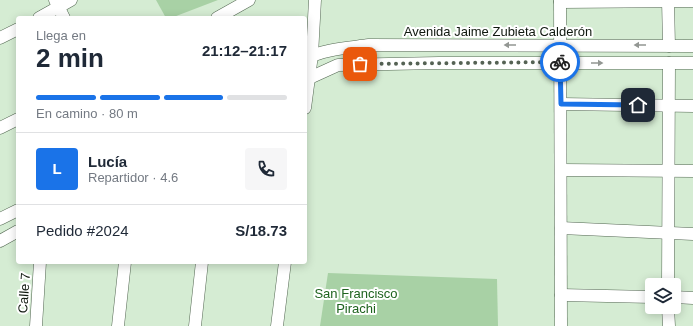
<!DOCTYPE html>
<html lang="es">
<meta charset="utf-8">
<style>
body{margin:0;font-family:Arial,sans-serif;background:#f6f6f7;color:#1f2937;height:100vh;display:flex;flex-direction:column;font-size:15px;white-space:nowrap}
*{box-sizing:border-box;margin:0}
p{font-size:13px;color:#747a83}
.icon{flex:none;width:22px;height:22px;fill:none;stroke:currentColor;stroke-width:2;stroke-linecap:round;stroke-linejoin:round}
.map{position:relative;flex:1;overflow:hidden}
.drawer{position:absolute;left:16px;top:16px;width:291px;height:248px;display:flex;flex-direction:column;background:#fff;border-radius:4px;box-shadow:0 2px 10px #0003}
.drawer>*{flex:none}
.tools{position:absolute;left:645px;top:278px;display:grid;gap:8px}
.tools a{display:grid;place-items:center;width:36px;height:36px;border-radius:4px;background:#fff;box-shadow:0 2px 10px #0003;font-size:20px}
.pin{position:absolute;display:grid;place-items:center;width:34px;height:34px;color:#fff;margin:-17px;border-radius:8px;box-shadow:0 2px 6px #0006}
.courier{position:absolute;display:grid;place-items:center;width:40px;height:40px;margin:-20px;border:3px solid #1a73e8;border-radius:50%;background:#fff;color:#222;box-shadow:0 1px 5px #0007}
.head em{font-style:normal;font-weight:700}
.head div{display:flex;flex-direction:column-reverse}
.head{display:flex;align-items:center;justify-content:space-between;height:68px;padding:0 20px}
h1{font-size:26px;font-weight:700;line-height:30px}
.bar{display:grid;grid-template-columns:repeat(4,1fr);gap:6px 4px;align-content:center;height:48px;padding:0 20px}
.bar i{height:5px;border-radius:3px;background:#e0e1e3}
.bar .current{background:#1a73e8}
.bar p{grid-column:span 4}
.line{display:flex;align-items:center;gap:10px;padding:0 20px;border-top:1px solid #e0e1e3}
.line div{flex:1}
.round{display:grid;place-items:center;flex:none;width:42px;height:42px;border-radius:4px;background:#f6f6f7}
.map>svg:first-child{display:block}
</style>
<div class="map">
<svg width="693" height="326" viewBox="0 0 693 326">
<rect width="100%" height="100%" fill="#d5ecd3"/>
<!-- green -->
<g fill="#a8d1a5">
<path d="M 156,0 L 218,0 L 171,18 L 166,18 Z"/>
<path d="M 328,273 L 497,279 L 498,326 L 320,326 Z"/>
</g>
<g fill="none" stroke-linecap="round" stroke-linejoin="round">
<defs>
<g id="minor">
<path d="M 55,0 L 64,18"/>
<path d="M 560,0 L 561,326"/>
<path d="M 668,0 L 669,46"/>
<path d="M 560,2 L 693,1"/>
<path d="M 39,18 L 71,0"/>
<path d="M 217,18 L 249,0"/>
<path d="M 0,38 L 18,29"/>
<path d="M 305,59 C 324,49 348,48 369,45 L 693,46"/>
<path d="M 305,80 L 338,65 L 439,63 L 693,63"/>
<path d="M 561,104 L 693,106"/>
<path d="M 305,108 L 312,55 L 315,0"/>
<path d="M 0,128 L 18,119"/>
<path d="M 561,170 L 693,171"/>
<path d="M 0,219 L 18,210"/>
<path d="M 561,228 L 693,234"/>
<path d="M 0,241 L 18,231"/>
<path d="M 668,285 L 669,63"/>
<path d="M 561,295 L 652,297"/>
<path d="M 674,297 L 693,298"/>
<path d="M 668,307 L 669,326"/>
<path d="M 36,326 L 40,262"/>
<path d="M 118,326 L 125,262"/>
<path d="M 195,326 L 202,262"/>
<path d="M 277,326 L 285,262"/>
</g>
</defs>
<!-- minor casing -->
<use href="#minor" stroke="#536752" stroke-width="13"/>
<!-- minor -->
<use href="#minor" stroke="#fff" stroke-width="12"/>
</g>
<!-- one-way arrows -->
<defs><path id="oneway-solid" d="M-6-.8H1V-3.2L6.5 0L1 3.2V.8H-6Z"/></defs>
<g fill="#939793">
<use href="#oneway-solid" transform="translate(510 45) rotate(180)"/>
<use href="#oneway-solid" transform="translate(640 45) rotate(-180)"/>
<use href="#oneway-solid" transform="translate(597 63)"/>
</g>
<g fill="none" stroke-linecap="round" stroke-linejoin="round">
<!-- done -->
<path stroke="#556254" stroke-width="4" stroke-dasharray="0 7.2" d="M 360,64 L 560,62"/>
<!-- route -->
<path stroke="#1a73e8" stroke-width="5" d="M 560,62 L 561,104 L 638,105"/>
</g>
<g text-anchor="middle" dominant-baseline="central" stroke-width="4" stroke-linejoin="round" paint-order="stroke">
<!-- street labels -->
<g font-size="13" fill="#10180f" stroke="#fff">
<text x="498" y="31">Avenida Jaime Zubieta Calderón</text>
<text transform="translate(24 293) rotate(-86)">Calle 7</text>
</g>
<!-- park labels -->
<g font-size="13" fill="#1e631e" stroke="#fff">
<text x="356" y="293">San Francisco<tspan x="356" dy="15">Pirachi</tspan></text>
</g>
</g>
</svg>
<div class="tools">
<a><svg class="icon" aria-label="layers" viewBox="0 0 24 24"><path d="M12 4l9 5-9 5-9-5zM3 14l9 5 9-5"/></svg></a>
</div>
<div class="pin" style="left:360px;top:64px;background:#ea580c"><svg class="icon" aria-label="bag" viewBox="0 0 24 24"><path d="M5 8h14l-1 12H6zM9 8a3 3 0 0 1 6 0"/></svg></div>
<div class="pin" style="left:638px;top:105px;background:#1f2937"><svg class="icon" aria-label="home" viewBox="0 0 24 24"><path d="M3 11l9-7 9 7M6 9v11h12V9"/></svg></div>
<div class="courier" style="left:560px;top:62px"><svg class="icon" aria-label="bike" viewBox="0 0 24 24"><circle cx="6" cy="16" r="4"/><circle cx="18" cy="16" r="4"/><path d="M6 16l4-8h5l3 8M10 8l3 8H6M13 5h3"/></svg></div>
<section class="drawer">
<div class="head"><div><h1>2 min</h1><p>Llega en</p></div><em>21:12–21:17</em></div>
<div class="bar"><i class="current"></i><i class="current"></i><i class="current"></i><i></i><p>En camino · 80 m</p></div>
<div class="line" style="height:72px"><b class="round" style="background:#1a73e8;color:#fff">L</b><div><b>Lucía</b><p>Repartidor · 4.6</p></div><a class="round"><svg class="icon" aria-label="phone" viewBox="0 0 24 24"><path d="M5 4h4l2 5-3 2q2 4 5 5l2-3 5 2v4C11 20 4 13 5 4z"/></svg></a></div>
<div class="line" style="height:52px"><div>Pedido #2024</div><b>S/18.73</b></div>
</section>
</div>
